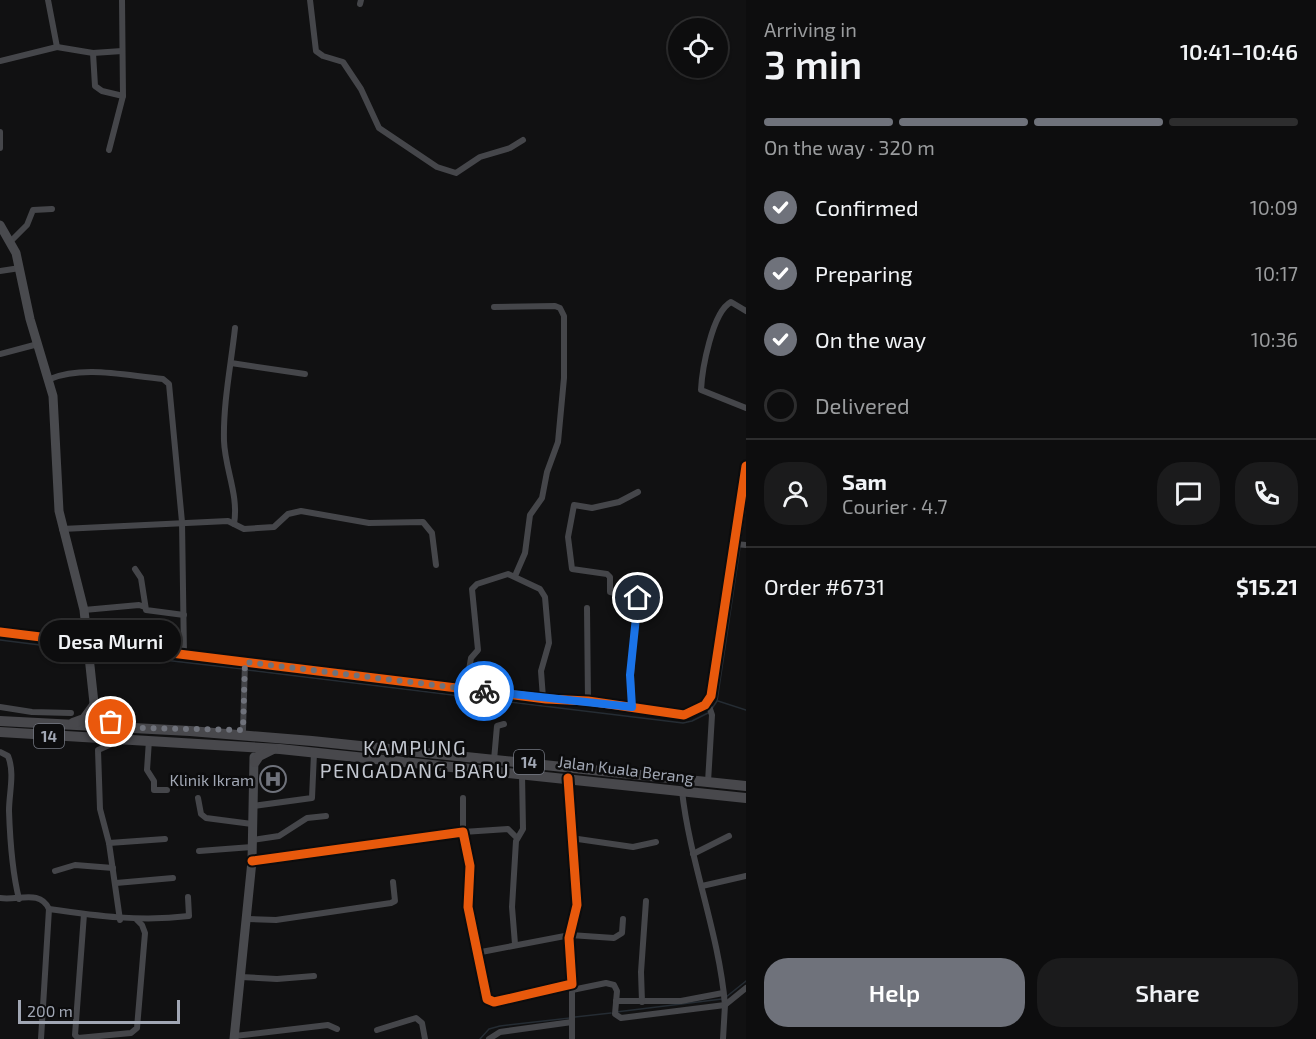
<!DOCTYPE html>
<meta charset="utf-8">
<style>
body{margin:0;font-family:"Exo 2",sans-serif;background:#1b1b1c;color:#f1f3f6;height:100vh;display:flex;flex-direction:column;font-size:22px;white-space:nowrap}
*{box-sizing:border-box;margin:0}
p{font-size:20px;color:#9a9c9e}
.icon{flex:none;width:33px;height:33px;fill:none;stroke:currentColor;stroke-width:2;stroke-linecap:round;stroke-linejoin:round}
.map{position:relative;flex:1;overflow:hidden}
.side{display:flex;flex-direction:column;background:#0d0d0e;width:570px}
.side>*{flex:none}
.controls{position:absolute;left:668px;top:18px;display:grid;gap:12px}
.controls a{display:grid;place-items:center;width:60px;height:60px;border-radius:50%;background:#0d0d0e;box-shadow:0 2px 4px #0004,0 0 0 2px #2d2d2e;font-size:30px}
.scale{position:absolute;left:18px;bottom:15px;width:162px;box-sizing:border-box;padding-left:6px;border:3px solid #a1a7b4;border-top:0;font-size:16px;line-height:21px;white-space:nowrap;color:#a1a7b4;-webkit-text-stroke:4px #0c0c0d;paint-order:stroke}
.pin{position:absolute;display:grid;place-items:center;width:51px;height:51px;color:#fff;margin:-26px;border:3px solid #fff;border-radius:50%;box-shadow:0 2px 6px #0007}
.courier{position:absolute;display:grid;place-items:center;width:60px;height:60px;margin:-30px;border:4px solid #1a73e8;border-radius:50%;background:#fff;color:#222;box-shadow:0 2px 8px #0007}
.bubble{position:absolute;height:42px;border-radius:21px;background:#0d0d0e;box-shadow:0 2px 4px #0004,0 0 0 2px #2d2d2e;font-size:20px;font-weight:600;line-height:42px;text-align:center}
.headline em{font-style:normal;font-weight:600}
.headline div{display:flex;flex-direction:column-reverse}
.headline{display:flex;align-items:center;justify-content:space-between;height:102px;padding:0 18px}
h1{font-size:39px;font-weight:600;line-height:45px}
.bar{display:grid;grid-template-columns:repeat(4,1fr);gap:9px 6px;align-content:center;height:72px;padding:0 18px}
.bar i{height:8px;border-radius:4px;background:#2d2d2e}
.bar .selected{background:#6f727b}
.bar p{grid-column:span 4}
.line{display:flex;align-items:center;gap:15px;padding:0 18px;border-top:2px solid #2d2d2e}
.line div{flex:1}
.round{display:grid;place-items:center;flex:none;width:63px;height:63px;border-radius:24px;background:#1b1b1c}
ol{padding:0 18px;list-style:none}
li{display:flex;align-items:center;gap:18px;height:66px}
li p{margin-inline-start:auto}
li .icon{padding:6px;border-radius:50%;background:#6f727b;color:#fff;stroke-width:4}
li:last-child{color:#9a9c9e}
li i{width:33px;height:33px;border:3px solid #2d2d2e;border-radius:50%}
.cta{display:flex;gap:12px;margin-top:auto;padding:12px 18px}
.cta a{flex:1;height:69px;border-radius:24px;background:#6f727b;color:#fff;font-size:24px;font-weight:600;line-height:69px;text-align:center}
.cta a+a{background:#1b1b1c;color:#f1f3f6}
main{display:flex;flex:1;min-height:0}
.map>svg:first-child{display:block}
</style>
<main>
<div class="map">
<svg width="746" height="1039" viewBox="0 0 746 1039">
<rect width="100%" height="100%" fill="#111112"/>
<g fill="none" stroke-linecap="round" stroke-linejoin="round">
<!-- stream -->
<g stroke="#252c33" stroke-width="1.5">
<path d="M 740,542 L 746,504"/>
<path d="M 0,640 L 72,649 L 85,653"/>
<path d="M 93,654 L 102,653 L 243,669"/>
<path d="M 247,670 L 683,723 L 692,721 L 708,713"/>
<path d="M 718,701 L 746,710"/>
<path d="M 711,710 L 717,701 L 740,547"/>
<path d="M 726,997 L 746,981"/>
<path d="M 616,1012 L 722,999"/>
<path d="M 575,1017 L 611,1013"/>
<path d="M 480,1039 L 489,1029 L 500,1026 L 570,1018"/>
</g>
<!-- minor -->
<g stroke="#45464a" stroke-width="6">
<path d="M 310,0 L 316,51 L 323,56 L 343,62 L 361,89 L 379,128 L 437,167 L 456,173 L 480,157 L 510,148 L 523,140"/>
<path d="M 360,4 L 361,0"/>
<path d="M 57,47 L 93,53 L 122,51"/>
<path d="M 93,53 L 95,86 L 102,91 L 123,96"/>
<path d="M 0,61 L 57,47 L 48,0"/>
<path d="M 0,132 L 0,148"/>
<path d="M 109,150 L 123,96 L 122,0"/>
<path d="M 11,241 L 27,225 L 33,210 L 52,209"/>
<path d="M 0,271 L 20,268"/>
<path d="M 494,307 L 555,306 L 560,308 L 564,316 L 564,378 L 558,442 L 547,472 L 542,498 L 530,515 L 525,553 L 515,576"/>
<path d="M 746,311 L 731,302 C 712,312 702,370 701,390 L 746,408"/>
<path d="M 0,354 L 38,344"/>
<path d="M 231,363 L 305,374"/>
<path d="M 50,379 C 84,365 127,376 163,379 L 169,384 L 182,522 L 184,655"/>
<path d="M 234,524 C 239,495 225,469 224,441 C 223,403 231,365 235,328"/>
<path d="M 62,529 L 228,521 L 244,529 L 274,527 L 288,514 L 301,511 L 369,523 L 423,522 L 432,533 L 436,565"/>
<path d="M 735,544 L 746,545"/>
<path d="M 135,569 L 141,578 L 146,610 L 184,615"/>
<path d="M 587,608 L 588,701"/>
<path d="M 84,610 L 139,605 L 145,607"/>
<path d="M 0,632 L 546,699 L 588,701 L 684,715 L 705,705 L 711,696 L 746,466"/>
<path d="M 466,688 L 471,658 L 478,650 L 472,589 L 477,584 L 508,574 L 540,589 L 545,597 L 549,643 L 541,671 L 543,698"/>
<path d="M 0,707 L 32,712 L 71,713"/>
<path d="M 632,707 L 631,675 L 637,598 L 610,592 L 610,577 L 607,574 L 572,569 L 568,537 L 574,505 L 592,508 L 619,502 L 638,492"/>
<path d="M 243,730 L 245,662"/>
<path d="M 149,740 L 147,770 L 154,781 L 154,790 L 167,790"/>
<path d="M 116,742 L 98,750 L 100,809 L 109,843 L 120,920"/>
<path d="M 0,752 L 8,756 C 15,773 9,793 9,811 C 10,840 12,871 19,899"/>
<path d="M 494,760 L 497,726 L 504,724"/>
<path d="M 708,782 L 712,715 L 708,703"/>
<path d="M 682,791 C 690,863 719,933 725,1005"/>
<path d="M 198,798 L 201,814 L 206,818 L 252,824"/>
<path d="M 463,798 L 463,832 L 508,829 L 517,838"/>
<path d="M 253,806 L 312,798 L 314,753"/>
<path d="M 571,838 L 633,847 L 656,842"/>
<path d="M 252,840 L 279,836 L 307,818 L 326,816"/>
<path d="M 109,843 L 165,839"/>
<path d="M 199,851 L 252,847"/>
<path d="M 693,854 L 729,836"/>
<path d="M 252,861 L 463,832 L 470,866 L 468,907 L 487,999 L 494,1002 L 572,984 L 569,938 L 577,905 L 568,778"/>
<path d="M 55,871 L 75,865 L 113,868"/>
<path d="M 116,883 L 173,878"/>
<path d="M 702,886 L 746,876"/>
<path d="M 0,898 C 18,901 40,889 49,909 L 41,1039"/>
<path d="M 49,909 C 97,916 141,922 189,916 L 188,897"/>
<path d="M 84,914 L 75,1035 L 78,1038 L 131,1033 L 137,1028 L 145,933 L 142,925 L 137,920"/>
<path d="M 247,919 L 276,920 L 391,903 L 395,901 L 393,882"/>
<path d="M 515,944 L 512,907 L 516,841 L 523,829 L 522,774"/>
<path d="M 476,953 L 570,935 L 614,938 L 622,933 L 623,919"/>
<path d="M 241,977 L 277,979 L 314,976"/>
<path d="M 572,990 L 606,983 L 614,985 L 617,991 L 615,1014 L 621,1018 L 725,1005 L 723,1039"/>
<path d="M 616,1001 L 681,1001 L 723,993"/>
<path d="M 642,1002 L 641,972 L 646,901"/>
<path d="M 725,1005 L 746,988"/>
<path d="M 377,1030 L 416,1018 L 422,1023 L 425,1039"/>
<path d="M 235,1036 L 328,1025 L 337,1029"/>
<path d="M 489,1039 L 500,1032 L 572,1022"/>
<path d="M 572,1039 L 572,988"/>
</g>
<!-- secondary -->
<g stroke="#494a4e" stroke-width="9">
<path d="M 0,225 L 16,253 L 30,319 L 53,396 L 59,511 L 84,610 L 97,731"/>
<path d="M 234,1039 L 252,861 L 254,757"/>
</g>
<!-- trunk -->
<g stroke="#48484c" stroke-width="10">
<path d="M 0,721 L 190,731 L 312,741 L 746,786"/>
<path d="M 73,723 L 84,719 L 95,704 L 105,718 L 118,725"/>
<path d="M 0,732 L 280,749 L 746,798"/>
<path d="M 255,762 L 259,756 L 273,749"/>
</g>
<defs>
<g id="cycleway">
<path d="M 0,632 L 546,699 L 588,701 L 684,715 L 705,705 L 711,696 L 746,466"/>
<path d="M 252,861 L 463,832 L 470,866 L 468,907 L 487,999 L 494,1002 L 572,984 L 569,938 L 577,905 L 568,778"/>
</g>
</defs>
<!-- cycleway casing -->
<use href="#cycleway" stroke="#0c0c0d" stroke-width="13"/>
<!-- cycleway -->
<use href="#cycleway" stroke="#e8590c" stroke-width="9"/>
</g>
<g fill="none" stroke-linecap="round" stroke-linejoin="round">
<!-- done -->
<path stroke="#6f727b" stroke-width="6" stroke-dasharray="0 10.8" d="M 111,722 L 139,728 L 243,730 L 245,662 L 484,691"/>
<!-- route -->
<path stroke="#1a73e8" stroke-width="8" d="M 484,691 L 632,707 L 630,675 L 638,598"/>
</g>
<!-- icons -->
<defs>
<symbol id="hospital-ring" viewBox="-11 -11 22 22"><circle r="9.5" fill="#0c0c0d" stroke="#6f727b" stroke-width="1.5"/><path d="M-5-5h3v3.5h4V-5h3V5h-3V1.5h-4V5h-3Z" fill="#6f727b"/></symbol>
</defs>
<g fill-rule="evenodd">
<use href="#hospital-ring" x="258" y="764" width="30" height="30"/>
</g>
<g text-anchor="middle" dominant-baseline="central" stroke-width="5" stroke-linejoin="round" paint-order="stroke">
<!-- shield labels -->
<g fill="#0c0c0d" stroke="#747882" stroke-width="1.5">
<rect x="34" y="724" width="30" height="24" rx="4.5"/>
<rect x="514" y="750" width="30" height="24" rx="4.5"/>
</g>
<g font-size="15" font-weight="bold" fill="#a1a7b4">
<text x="49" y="736">14</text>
<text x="529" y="762">14</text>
</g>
<!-- street labels -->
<g font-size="16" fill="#a1a7b4" stroke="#0c0c0d">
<text transform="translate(626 769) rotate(7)">Jalan Kuala Berang</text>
</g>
<!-- poi labels -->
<g font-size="16" fill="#a1a7b4" stroke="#0c0c0d" text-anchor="end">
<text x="254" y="779">Klinik Ikram</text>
</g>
<!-- quarter labels -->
<g font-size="20" letter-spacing="1.5" fill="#c2c6cf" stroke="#0c0c0d">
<text x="415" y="747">KAMPUNG<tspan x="415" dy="23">PENGADANG BARU</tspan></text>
</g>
</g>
</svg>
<div class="controls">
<a><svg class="icon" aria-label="locate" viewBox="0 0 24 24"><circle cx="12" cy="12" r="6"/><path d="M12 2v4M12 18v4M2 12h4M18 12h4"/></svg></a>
</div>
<div class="scale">200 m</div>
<div class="pin" style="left:111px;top:722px;background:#ea580c"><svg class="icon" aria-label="bag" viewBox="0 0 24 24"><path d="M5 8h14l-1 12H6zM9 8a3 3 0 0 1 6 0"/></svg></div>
<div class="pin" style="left:638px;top:598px;background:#1f2937"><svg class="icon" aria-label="home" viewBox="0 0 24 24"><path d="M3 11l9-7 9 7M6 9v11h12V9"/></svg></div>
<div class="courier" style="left:484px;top:691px"><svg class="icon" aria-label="bike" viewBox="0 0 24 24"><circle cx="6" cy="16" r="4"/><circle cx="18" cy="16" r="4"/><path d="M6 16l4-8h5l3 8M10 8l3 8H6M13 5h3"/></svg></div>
<div class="bubble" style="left:40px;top:620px;width:141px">Desa Murni</div>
</div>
<section class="side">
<div class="headline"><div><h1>3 min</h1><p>Arriving in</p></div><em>10:41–10:46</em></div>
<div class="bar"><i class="selected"></i><i class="selected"></i><i class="selected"></i><i></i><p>On the way · 320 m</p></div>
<ol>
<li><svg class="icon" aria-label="check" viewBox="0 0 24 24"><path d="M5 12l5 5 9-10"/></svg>Confirmed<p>10:09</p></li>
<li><svg class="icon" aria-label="check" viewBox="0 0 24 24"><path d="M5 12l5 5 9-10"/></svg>Preparing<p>10:17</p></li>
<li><svg class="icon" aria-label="check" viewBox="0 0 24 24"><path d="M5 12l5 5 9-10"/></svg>On the way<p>10:36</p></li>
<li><i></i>Delivered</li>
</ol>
<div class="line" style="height:108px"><a class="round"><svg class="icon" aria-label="person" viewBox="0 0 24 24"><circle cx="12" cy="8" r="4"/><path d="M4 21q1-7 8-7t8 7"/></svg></a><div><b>Sam</b><p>Courier · 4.7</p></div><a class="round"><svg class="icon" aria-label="chat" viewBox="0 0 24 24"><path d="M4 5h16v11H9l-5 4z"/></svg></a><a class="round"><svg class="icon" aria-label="phone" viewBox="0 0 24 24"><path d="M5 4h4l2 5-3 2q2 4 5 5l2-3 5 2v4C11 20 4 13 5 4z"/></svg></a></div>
<div class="line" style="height:78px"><div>Order #6731</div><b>$15.21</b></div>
<div class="cta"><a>Help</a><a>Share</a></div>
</section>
</main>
